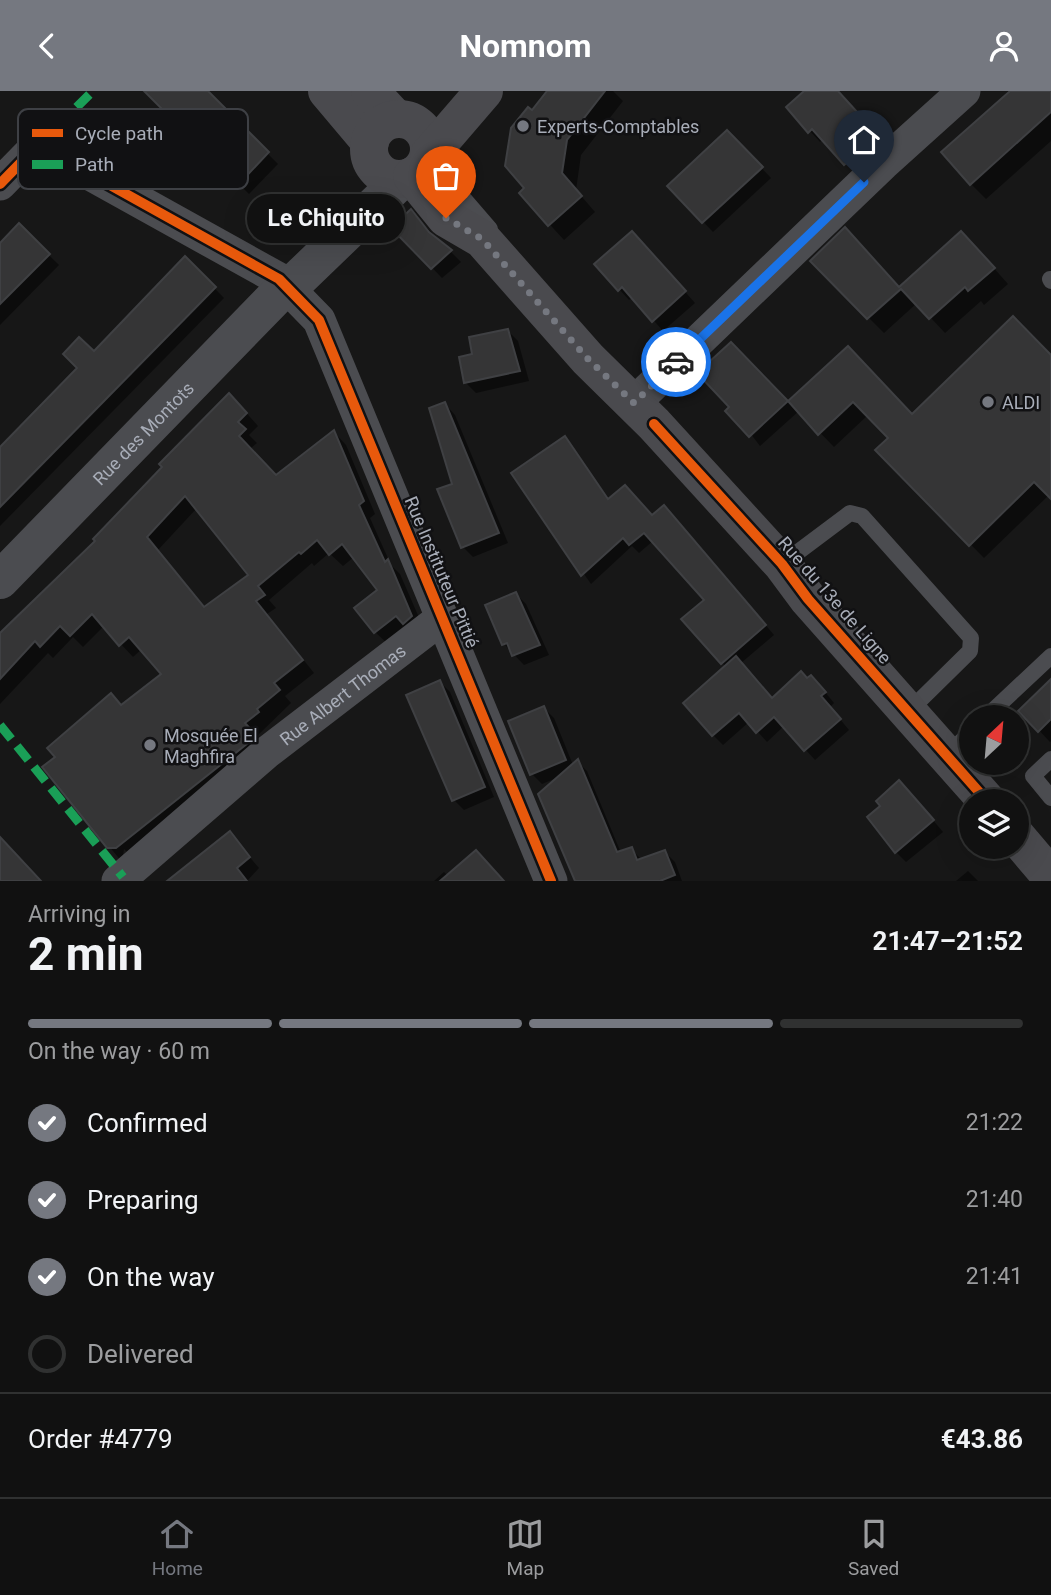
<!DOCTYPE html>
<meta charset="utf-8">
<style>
body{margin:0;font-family:Roboto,sans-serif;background:#1a1a1a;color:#f1f3f6;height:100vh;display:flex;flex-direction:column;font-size:26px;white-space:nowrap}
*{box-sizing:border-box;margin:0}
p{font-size:23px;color:#9c9d9f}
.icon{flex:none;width:38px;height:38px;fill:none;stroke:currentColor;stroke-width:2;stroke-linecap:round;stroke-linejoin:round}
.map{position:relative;height:790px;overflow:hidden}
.side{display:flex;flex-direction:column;background:#111;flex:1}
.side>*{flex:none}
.needle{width:46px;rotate:26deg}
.buttons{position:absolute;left:959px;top:614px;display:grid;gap:14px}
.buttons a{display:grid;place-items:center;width:70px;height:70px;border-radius:50%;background:#111;box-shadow:0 7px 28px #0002,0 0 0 2px #303131;font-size:35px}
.pin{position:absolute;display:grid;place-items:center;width:60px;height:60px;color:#fff;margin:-72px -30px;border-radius:50% 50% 50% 0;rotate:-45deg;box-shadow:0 0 7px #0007}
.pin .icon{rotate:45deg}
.courier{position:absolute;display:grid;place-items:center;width:70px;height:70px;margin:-35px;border:5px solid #1a73e8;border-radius:50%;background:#fff;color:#222;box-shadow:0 2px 9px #0007}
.bubble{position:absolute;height:49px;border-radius:24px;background:#111;box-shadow:0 7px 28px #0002,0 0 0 2px #303131;font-size:23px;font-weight:700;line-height:49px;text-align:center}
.overview em{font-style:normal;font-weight:700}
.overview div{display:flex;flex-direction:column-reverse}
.overview{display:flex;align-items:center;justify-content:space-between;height:119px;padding:0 28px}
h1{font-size:46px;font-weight:700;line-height:52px}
.bar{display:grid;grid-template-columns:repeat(4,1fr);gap:10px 7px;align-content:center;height:84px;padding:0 28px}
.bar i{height:9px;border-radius:5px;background:#303131}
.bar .on{background:#757880}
.bar p{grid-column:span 4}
.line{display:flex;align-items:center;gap:18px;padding:0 28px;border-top:2px solid #303131}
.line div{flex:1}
ol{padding:0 28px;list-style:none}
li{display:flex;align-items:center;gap:21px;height:77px}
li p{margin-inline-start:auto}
li .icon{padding:7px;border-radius:50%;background:#757880;color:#fff;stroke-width:4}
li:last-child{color:#9c9d9f}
li i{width:38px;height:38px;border:4px solid #303131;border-radius:50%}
header{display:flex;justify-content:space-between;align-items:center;height:91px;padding:0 28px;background:#757880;color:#fff;font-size:32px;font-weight:700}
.menu{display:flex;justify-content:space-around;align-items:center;height:98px;border-top:2px solid #303131;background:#111;font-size:19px;color:#9c9d9f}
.menu a{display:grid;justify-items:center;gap:4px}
.menu .on{color:#757880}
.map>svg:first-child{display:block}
</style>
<header><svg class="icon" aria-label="back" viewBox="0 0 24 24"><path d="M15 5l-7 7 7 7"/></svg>Nomnom<svg class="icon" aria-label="person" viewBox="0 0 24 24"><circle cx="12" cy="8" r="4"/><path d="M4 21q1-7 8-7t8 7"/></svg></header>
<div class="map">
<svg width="1051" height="790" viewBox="0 0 1051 790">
<rect width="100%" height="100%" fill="#171717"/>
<!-- shadow -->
<g fill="#0007" fill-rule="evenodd">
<path d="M 206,0 L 278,73 L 249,103 L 147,1 Z"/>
<path d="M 549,0 L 613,0 L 623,10 L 581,64 L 576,99 L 595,121 L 564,149 L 521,102 L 526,98 L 532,22 Z"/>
<path d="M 806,0 L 837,0 L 887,55 L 855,82 L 823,48 L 820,51 L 788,16 Z"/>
<path d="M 1008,0 L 1051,0 L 1051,50 L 986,108 L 971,93 L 1005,7 L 1003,5 Z"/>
<path d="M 727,41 L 771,87 L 713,141 L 669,95 Z"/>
<path d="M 421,131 L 461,171 L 442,187 L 394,137 Z"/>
<path d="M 19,135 L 59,174 L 0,234 L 0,155 Z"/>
<path d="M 642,152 L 695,212 L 663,240 L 633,206 L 629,209 L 619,198 Z"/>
<path d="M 976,157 L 1008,193 L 984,214 L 981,210 L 945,242 L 917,212 L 884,242 L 812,170 L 900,198 Z"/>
<path d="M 185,167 L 224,207 L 0,435 L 0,359 Z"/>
<path d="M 508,240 L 518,250 L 529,290 L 476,302 L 466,292 L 474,264 Z"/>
<path d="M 731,253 L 788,312 L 848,258 L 912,325 L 1051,266 L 1051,406 L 1049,404 L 984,467 L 878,359 L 890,347 L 868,324 L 834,356 L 799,320 L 760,355 L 731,317 Z"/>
<path d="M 445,313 L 455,324 L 508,452 L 473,466 L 463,456 Z"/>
<path d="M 242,317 L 258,335 L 249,344 L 257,352 L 250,358 L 276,386 L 334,341 L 346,354 L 375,423 L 370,427 L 391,474 L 400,483 L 424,538 L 388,553 L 375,541 L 379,499 L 354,466 L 343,475 L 329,462 L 314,475 L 312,472 L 269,509 L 276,517 L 267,523 L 314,582 L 285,605 L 291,612 L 256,646 L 267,658 L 132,766 L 124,758 L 122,771 L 44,676 L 164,583 L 142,558 L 133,566 L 104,535 L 83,556 L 73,546 L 53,567 L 48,562 L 0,613 L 0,546 ZM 197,417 L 250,484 L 205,517 L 158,459 Z"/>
<path d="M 565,347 L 610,409 L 653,426 L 673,425 L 774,544 L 741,572 L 773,609 L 807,589 L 821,596 L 834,612 L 830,616 L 849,639 L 815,669 L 784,635 L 767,651 L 749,631 L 723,654 L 713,644 L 685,612 L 726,576 L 684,528 L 706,510 L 653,450 L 639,462 L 632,455 L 591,493 L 513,382 Z"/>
<path d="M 516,503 L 526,513 L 549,564 L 524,574 L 504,553 Z"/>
<path d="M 440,591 L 450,601 L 494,706 L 464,719 L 454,709 Z"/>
<path d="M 1051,591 L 1051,650 L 1050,651 L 1021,620 Z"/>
<path d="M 544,617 L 554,627 L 573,674 L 577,670 L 587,680 L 621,762 L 631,758 L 642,769 L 665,761 L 675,771 L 682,790 L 576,790 L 559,686 L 542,693 L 532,683 Z"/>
<path d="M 909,701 L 943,741 L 906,771 L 896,761 L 882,716 Z"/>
<path d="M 229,742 L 259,777 L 247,790 L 170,790 Z"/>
<path d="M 968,780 L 978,790 L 956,790 Z"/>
<path d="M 444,781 L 448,785 L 503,790 L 434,790 Z"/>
</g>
<!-- building -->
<g fill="#353536" stroke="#3f4043" stroke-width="2" fill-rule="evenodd">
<path d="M 144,0 L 208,0 L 269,61 L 238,94 Z"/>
<path d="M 547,0 L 605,0 L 567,49 L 562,82 L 582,105 L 548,135 L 519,102 L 524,97 L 505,75 L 511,37 L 528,16 L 532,19 Z"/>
<path d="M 804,0 L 838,0 L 878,44 L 844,74 L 812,38 L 808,42 L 786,16 Z"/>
<path d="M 1010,0 L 1051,0 L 1051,21 L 970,94 L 941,61 Z"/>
<path d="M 727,39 L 763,76 L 702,132 L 667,95 Z"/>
<path d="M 411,118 L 429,141 L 452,159 L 431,178 L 391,137 Z"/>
<path d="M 19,132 L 50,163 L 0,213 L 0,152 Z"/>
<path d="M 845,136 L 899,196 L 961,140 L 995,177 L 968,200 L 965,196 L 929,228 L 901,198 L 867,228 L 810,170 Z"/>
<path d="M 632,140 L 686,200 L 652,231 L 622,196 L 618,200 L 594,173 Z"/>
<path d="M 185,165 L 216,196 L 0,416 L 0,356 L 77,277 L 63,263 L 79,246 L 94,260 Z"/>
<path d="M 1013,225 L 1051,264 L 1051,408 L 1034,391 L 969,455 L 875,359 L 888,347 L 853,311 L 818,344 L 788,310 L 848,255 L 912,323 Z"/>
<path d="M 508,238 L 520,280 L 464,292 L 459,266 L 472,263 L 469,246 Z"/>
<path d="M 731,251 L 788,310 L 749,346 L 725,320 L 729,316 L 697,282 Z"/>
<path d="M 229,302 L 247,322 L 238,331 L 246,338 L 239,345 L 276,384 L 334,339 L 364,410 L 359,414 L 385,471 L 388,468 L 412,525 L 403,533 L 396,525 L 374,542 L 354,517 L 377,499 L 342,453 L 329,464 L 317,449 L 301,463 L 299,461 L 258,495 L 265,504 L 256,510 L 303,569 L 274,592 L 280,599 L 257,618 L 259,621 L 245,632 L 257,645 L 116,757 L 107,757 L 42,676 L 55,666 L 47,657 L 111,602 L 121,614 L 161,583 L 129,546 L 119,555 L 92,523 L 70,545 L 60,535 L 40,556 L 35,550 L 0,588 L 0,542 L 95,450 L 93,448 L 162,376 L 159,373 ZM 185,405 L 248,484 L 204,516 L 147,446 Z"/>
<path d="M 445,311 L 499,442 L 461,457 L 437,398 L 452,393 L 429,317 Z"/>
<path d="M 565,345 L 608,408 L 625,394 L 652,424 L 664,414 L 766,534 L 721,573 L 681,528 L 704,509 L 644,442 L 629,454 L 623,447 L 581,485 L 511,382 Z"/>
<path d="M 516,501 L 540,554 L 512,565 L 507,552 L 502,554 L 485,514 Z"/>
<path d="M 736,565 L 772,607 L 801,580 L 807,587 L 811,584 L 826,601 L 821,605 L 841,628 L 804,660 L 774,626 L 756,642 L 739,622 L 712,645 L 683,612 Z"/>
<path d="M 1051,588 L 1051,628 L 1038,641 L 1018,620 Z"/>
<path d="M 440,589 L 485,696 L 452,710 L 406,604 Z"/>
<path d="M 544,615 L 566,669 L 530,684 L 508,630 Z"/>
<path d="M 578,668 L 617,761 L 632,756 L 637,769 L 665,759 L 675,784 L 660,790 L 575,790 L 538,703 Z"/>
<path d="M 899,689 L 934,729 L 895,762 L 867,726 L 880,715 L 876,710 Z"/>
<path d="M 230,740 L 250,766 L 237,777 L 247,790 L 167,790 Z"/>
<path d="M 0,746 L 41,790 L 0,790 Z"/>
<path d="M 476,759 L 504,790 L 440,790 Z"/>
</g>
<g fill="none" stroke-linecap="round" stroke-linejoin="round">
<!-- service -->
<g stroke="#4b4c50" stroke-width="16">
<path d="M 465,109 L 490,138"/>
<path d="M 1050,188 L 1051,190"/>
<path d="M 782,473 L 850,422 L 862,425 L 971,547 L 970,560 L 909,620"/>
<path d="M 986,626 L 1051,565"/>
<path d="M 947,664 L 971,641"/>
<path d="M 1051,668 L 1033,685 L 1051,707"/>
</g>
<!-- minor -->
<g stroke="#4b4c50" stroke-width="33">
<path d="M 0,93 L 38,54 L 279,188 L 319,229 L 551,790"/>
<path d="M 634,312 L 883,73 L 964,0"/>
<path id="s1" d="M 118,790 L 266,662 L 442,527"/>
</g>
<!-- tertiary -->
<path stroke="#4b4c50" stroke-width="38" id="s2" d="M 0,489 L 285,196 L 296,190 L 402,88"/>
<!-- secondary -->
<g stroke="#4a4a4e" stroke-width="38">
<path d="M 327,0 L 370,51"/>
<path d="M 370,0 L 396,28"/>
<circle cx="399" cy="58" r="30"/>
<path d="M 429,64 L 484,0"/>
<path d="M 412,85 L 446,127 L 482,148 L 588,268 L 654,333 L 782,473 L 808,508 L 987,710"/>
<path d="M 1017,746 L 1051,786"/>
</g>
<!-- quiet -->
<g stroke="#1a9f57" stroke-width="9" stroke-dasharray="18 9" stroke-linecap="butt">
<path d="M 38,54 L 93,0"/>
<path d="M 0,634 L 123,786"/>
</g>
<defs>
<g id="cycleway">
<path d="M 0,93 L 38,54 L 279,188 L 319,229 L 551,790"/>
<path d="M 654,333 L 782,473 L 808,508 L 987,710"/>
</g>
</defs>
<!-- cycleway casing -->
<use href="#cycleway" stroke="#111113" stroke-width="15"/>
<!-- cycleway -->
<use href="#cycleway" stroke="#e8590c" stroke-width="10"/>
</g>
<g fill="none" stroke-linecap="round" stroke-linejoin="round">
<!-- done -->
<path stroke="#757880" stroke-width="7" stroke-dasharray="0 12.6" d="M 446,127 L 482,148 L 588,268 L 634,312 L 676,271"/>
<!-- route -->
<path stroke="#1a73e8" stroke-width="9" d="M 676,271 L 864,91"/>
</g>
<!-- markers -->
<g fill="#757880" stroke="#111113" stroke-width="2.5">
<circle cx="523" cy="35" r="7"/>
<circle cx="988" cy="311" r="7"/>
<circle cx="150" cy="654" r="7"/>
</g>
<g text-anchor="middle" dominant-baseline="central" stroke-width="5" stroke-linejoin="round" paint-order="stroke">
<!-- poi labels -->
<g font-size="18" fill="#a8adb8" stroke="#111113" text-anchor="start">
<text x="537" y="35">Experts-Comptables</text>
<text x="1002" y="311">ALDI</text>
<text x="164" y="644">Mosquée El<tspan x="164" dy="21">Maghfira</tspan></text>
</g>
<!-- street labels -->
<g font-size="18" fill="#a8adb8" stroke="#111113">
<text stroke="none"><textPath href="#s2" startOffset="205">Rue des Montots</textPath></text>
<text transform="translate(442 481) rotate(67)">Rue Instituteur Pittié</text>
<text transform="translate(835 509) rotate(49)">Rue du 13e de Ligne</text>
<text stroke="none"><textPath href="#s1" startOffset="292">Rue Albert Thomas</textPath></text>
</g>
</g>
<!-- legend -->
<rect x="18" y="18" width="230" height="80" rx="10" fill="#111113" stroke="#3e4045" stroke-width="2"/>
<rect x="32" y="38" width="31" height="8" fill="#e8590c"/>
<rect x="32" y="69" width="31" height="9" fill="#1a9f57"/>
<g font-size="19" fill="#a8adb8">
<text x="75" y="49">Cycle path</text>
<text x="75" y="80">Path</text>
</g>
</svg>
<div class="buttons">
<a><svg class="needle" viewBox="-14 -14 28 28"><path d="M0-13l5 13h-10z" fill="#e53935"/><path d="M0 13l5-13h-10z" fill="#9c9d9f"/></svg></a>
<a><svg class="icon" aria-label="layers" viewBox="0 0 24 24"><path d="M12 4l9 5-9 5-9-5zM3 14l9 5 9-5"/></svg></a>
</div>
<div class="pin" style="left:446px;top:127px;background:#ea580c"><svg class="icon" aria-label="bag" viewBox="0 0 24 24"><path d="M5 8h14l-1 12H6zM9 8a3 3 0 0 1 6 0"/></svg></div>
<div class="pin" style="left:864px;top:91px;background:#1f2937"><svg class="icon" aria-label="home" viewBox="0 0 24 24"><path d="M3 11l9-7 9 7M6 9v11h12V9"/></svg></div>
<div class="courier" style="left:676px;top:271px"><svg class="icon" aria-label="car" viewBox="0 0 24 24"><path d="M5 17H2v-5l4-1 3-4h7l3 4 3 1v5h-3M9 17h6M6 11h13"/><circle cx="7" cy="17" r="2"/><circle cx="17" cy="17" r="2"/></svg></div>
<div class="bubble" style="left:247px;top:103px;width:158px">Le Chiquito</div>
</div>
<section class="side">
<div class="overview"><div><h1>2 min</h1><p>Arriving in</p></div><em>21:47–21:52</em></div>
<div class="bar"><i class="on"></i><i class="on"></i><i class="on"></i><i></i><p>On the way · 60 m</p></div>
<ol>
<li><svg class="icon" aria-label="check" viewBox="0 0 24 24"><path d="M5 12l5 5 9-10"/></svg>Confirmed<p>21:22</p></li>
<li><svg class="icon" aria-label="check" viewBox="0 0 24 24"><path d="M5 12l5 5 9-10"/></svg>Preparing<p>21:40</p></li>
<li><svg class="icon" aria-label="check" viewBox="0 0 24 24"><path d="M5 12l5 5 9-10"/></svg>On the way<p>21:41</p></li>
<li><i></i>Delivered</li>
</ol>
<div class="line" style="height:91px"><div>Order #4779</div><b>€43.86</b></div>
</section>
<nav class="menu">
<a class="on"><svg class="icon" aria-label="home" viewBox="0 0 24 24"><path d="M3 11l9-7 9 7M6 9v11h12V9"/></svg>Home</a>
<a><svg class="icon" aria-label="map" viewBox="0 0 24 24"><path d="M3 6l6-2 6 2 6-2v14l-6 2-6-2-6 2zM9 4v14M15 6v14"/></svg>Map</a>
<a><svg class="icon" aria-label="saved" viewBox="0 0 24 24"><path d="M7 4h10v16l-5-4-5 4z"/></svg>Saved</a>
</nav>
